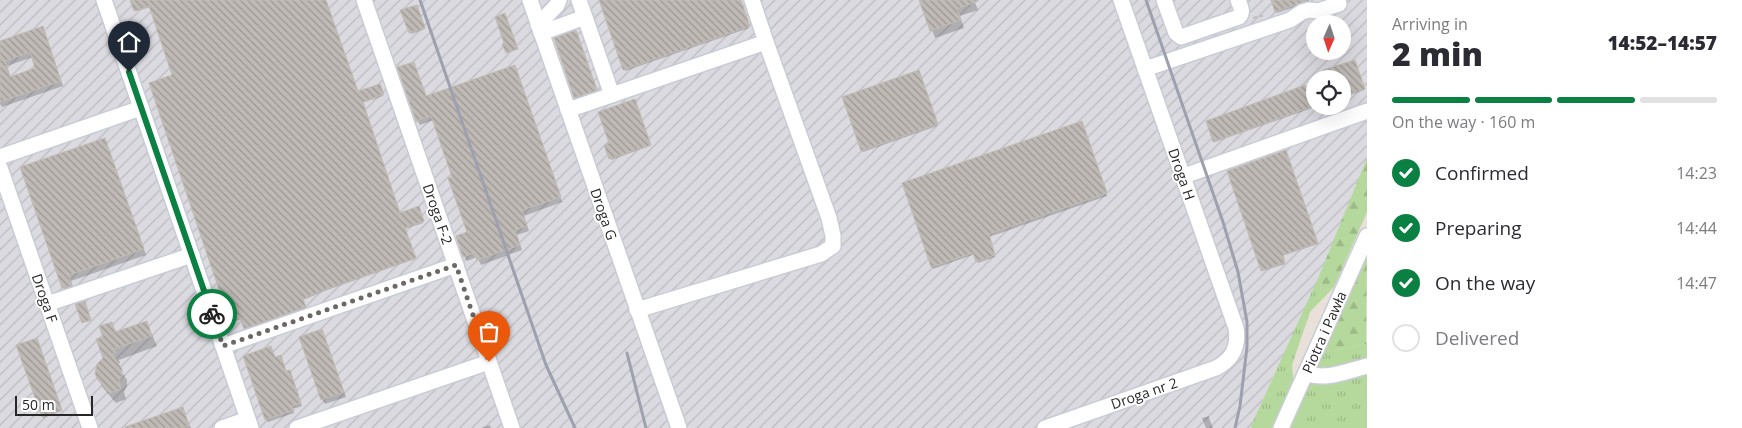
<!DOCTYPE html>
<meta charset="utf-8">
<style>
body{margin:0;font-family:"Open Sans",sans-serif;background:#f7f7f7;color:#2b2b33;height:100vh;display:flex;flex-direction:column;font-size:19px;white-space:nowrap}
*{box-sizing:border-box;margin:0}
p{font-size:16px;color:#7c7c81}
.icon{flex:none;width:28px;height:28px;fill:none;stroke:currentColor;stroke-width:2;stroke-linecap:round;stroke-linejoin:round}
.map{position:relative;flex:1;overflow:hidden}
.sheet{display:flex;flex-direction:column;background:#fff;width:375px}
.sheet>*{flex:none}
.needle{width:32px;rotate:183deg}
.buttons{position:absolute;left:1306px;top:15px;display:grid;gap:10px}
.buttons a{display:grid;place-items:center;width:45px;height:45px;border-radius:50%;background:#fff;box-shadow:0 5px 20px #0002;font-size:25px}
.scale{position:absolute;left:15px;bottom:12px;width:78px;box-sizing:border-box;padding-left:5px;border:2px solid #272727;border-top:0;font-size:14px;line-height:18px;white-space:nowrap;color:#272727;-webkit-text-stroke:4px #fff;paint-order:stroke}
.pin{position:absolute;display:grid;place-items:center;width:42px;height:42px;color:#fff;margin:-51px -21px;border-radius:50% 50% 50% 0;rotate:-45deg;box-shadow:0 0 5px #0007}
.pin .icon{rotate:45deg}
.courier{position:absolute;display:grid;place-items:center;width:50px;height:50px;margin:-25px;border:4px solid #0b8043;border-radius:50%;background:#fff;color:#222;box-shadow:0 1px 6px #0007}
.headline em{font-style:normal;font-weight:800}
.headline div{display:flex;flex-direction:column-reverse}
.headline{display:flex;align-items:center;justify-content:space-between;height:85px;padding:0 25px}
h1{font-size:32px;font-weight:800;line-height:38px}
.bar{display:grid;grid-template-columns:repeat(4,1fr);gap:8px 5px;align-content:center;height:60px;padding:0 25px}
.bar i{height:6px;border-radius:4px;background:#e1e1e2}
.bar .current{background:#0b8043}
.bar p{grid-column:span 4}
ol{padding:0 25px;list-style:none}
li{display:flex;align-items:center;gap:15px;height:55px}
li p{margin-inline-start:auto}
li .icon{padding:5px;border-radius:50%;background:#0b8043;color:#fff;stroke-width:4}
li:last-child{color:#7c7c81}
li i{width:28px;height:28px;border:2px solid #e1e1e2;border-radius:50%}
main{display:flex;flex:1;min-height:0}
.map>svg:first-child{display:block}
</style>
<main>
<div class="map">
<svg width="1367" height="428" viewBox="0 0 1367 428">
<defs>
<pattern id="industrial-furrows" width="10" height="10" patternUnits="userSpaceOnUse" patternTransform="scale(1.25)"><rect width="10" height="10" fill="#dbdae0"/><path d="M-1 1l2-2M0 10L10 0M9 11l2-2" fill="none" stroke="#bcbbc0"/></pattern>
<pattern id="grass-tufts" width="24" height="20" patternUnits="userSpaceOnUse" patternTransform="scale(1.25)"><rect width="24" height="20" fill="#b5d89c"/><path d="M3 7l-1-3M5 7V3M7 7l1-3M15 17l-1-3M17 17v-4M19 17l1-3" fill="none" stroke="#9cb986"/></pattern>
<pattern id="forest-firs" width="22" height="20" patternUnits="userSpaceOnUse" patternTransform="scale(1.25)"><rect width="22" height="20" fill="#b5d89c"/><path d="M5 1l3.5 6h-7zM16 11l3.5 6h-7z" fill="#9cb986"/></pattern>
<pattern id="building-back-hatch" width="6" height="6" patternUnits="userSpaceOnUse" patternTransform="scale(1.25)"><rect width="6" height="6" fill="#c0bab6"/><path d="M-1 5l2 2M0 0l6 6M5-1l2 2" fill="none" stroke="#9c9794"/></pattern>
</defs>
<rect width="100%" height="100%" fill="#e8e0d9"/>
<!-- industrial -->
<path fill="url(#industrial-furrows)" fill-rule="evenodd" d="M 0,0 L 1367,0 L 1367,181 L 1280,376 L 1277,367 L 1250,428 L 0,428 ZM 1315,24 L 1342,24 L 1342,51 L 1315,51 ZM 1315,79 L 1342,79 L 1342,106 L 1315,106 Z"/>
<!-- grass -->
<g fill="url(#grass-tufts)">
<path d="M 1319,276 L 1321,292 L 1334,287 L 1310,312 L 1292,365 L 1294,388 L 1275,428 L 1250,428 Z"/>
<path d="M 1367,342 L 1367,428 L 1289,428 L 1321,353 L 1366,344 Z"/>
</g>
<!-- forest -->
<g fill="url(#forest-firs)">
<path d="M 1367,158 L 1367,212 L 1334,287 L 1321,292 L 1319,276 Z"/>
<path d="M 1367,251 L 1366,344 L 1321,353 Z"/>
</g>
<!-- shadow -->
<g fill="#0003" fill-rule="evenodd">
<path d="M 138,0 L 326,0 L 358,93 L 379,85 L 383,96 L 362,103 L 400,214 L 418,208 L 423,223 L 405,229 L 415,259 L 327,290 L 303,300 L 306,308 L 246,329 L 242,319 L 232,322 L 174,76 L 151,7 L 136,11 L 133,2 Z"/>
<path d="M 600,0 L 740,0 L 749,28 L 625,71 Z"/>
<path d="M 921,0 L 974,0 L 978,10 L 960,16 L 964,28 L 935,38 Z"/>
<path d="M 1272,0 L 1309,0 L 1309,2 L 1277,13 Z"/>
<path d="M 416,6 L 425,29 L 411,34 L 402,11 Z"/>
<path d="M 45,33 L 63,86 L 2,107 L 0,104 L 0,43 ZM 33,57 L 37,69 L 11,78 L 7,66 Z"/>
<path d="M 576,33 L 597,91 L 576,99 L 575,97 Z"/>
<path d="M 1355,62 L 1364,90 L 1342,98 L 1342,79 Z"/>
<path d="M 416,68 L 427,97 L 517,72 L 562,202 L 524,216 L 529,231 L 517,235 L 522,250 L 481,265 L 477,257 L 467,261 L 464,256 L 468,233 L 454,177 L 434,120 L 420,125 L 417,120 Z"/>
<path d="M 918,72 L 937,126 L 863,152 L 844,97 Z"/>
<path d="M 1305,87 L 1312,108 L 1215,142 L 1207,121 Z"/>
<path d="M 634,101 L 650,146 L 611,160 L 606,146 L 611,144 Z"/>
<path d="M 1083,124 L 1107,196 L 989,237 L 995,257 L 978,263 L 975,254 L 933,269 L 904,184 Z"/>
<path d="M 105,139 L 146,255 L 71,281 L 74,290 L 66,293 L 63,287 Z"/>
<path d="M 1285,151 L 1318,244 L 1282,256 L 1285,264 L 1263,271 L 1228,172 Z"/>
<path d="M 147,323 L 157,346 L 119,360 L 120,363 L 117,365 L 127,380 L 127,386 L 124,392 L 126,399 L 116,403 L 103,388 L 97,377 L 104,358 L 104,338 L 112,324 L 117,333 Z"/>
<path d="M 321,330 L 346,397 L 325,404 L 322,399 Z"/>
<path d="M 36,340 L 62,411 L 43,418 L 18,346 Z"/>
<path d="M 275,358 L 282,359 L 287,373 L 291,374 L 302,406 L 293,409 L 294,413 L 268,422 L 266,419 Z"/>
<path d="M 182,409 L 191,428 L 125,428 Z"/>
<path d="M 1209,416 L 1209,418 L 1213,428 L 1206,428 L 1202,418 Z"/>
<path d="M 490,425 L 491,428 L 481,428 Z"/>
</g>
<!-- building -->
<g fill="url(#building-back-hatch)" stroke="#c2bcb4" fill-rule="evenodd">
<path d="M 130,0 L 326,0 L 358,91 L 380,84 L 384,94 L 363,102 L 400,213 L 419,206 L 424,221 L 405,228 L 416,258 L 326,289 L 303,299 L 306,307 L 244,329 L 240,318 L 230,322 L 149,83 L 172,75 L 149,6 L 134,11 Z"/>
<path d="M 599,0 L 741,0 L 750,26 L 623,70 Z"/>
<path d="M 919,0 L 978,0 L 978,1 L 957,9 L 961,20 L 930,31 Z"/>
<path d="M 1271,0 L 1306,0 L 1306,1 L 1275,12 Z"/>
<path d="M 417,5 L 425,28 L 409,33 L 400,10 Z"/>
<path d="M 505,13 L 518,49 L 506,53 L 502,44 L 504,43 L 495,17 Z"/>
<path d="M 43,26 L 61,81 L 0,102 L 0,41 ZM 30,52 L 35,68 L 10,77 L 5,61 Z"/>
<path d="M 576,30 L 597,90 L 574,98 L 554,38 Z"/>
<path d="M 1355,60 L 1365,89 L 1342,96 L 1342,79 L 1325,79 L 1323,70 Z"/>
<path d="M 414,62 L 426,96 L 515,65 L 561,197 L 522,210 L 527,226 L 515,230 L 520,245 L 477,260 L 474,253 L 463,257 L 456,236 L 467,232 L 448,178 L 452,177 L 431,116 L 416,121 L 397,67 Z"/>
<path d="M 919,70 L 938,124 L 861,151 L 842,97 Z"/>
<path d="M 1305,85 L 1313,106 L 1213,142 L 1206,121 Z"/>
<path d="M 635,99 L 651,145 L 609,159 L 604,145 L 609,143 L 598,112 Z"/>
<path d="M 1082,121 L 1107,193 L 989,234 L 995,255 L 976,262 L 973,253 L 931,267 L 902,183 Z"/>
<path d="M 105,138 L 144,249 L 69,275 L 72,285 L 62,288 L 20,167 Z"/>
<path d="M 1286,150 L 1318,243 L 1283,255 L 1285,262 L 1261,271 L 1227,171 Z"/>
<path d="M 85,301 L 91,320 L 82,323 L 75,304 Z"/>
<path d="M 147,321 L 152,336 L 114,349 L 116,353 L 112,354 L 122,369 L 122,375 L 119,381 L 121,389 L 110,393 L 98,380 L 95,374 L 97,364 L 103,358 L 96,339 L 103,337 L 99,326 L 112,322 L 115,332 Z"/>
<path d="M 322,329 L 344,392 L 321,400 L 299,337 Z"/>
<path d="M 37,338 L 62,410 L 42,417 L 16,345 Z"/>
<path d="M 271,346 L 275,357 L 281,355 L 286,371 L 290,370 L 301,403 L 292,406 L 294,410 L 265,420 L 243,356 Z"/>
<path d="M 183,407 L 189,426 L 182,428 L 126,428 L 125,427 Z"/>
</g>
<g fill="none" stroke-linecap="round" stroke-linejoin="round">
<defs>
<g id="minor">
<path d="M 104,0 L 251,428"/>
<path d="M 364,0 L 512,428"/>
<path d="M 530,0 L 679,428"/>
<path d="M 579,0 L 612,95"/>
<path d="M 1164,0 L 1176,33 L 1181,37 L 1239,17 C 1244,11 1240,6 1238,0"/>
<path d="M 538,25 L 557,5 L 559,0"/>
<path d="M 541,33 L 585,17"/>
<path d="M 1145,69 L 1290,20 L 1302,12 L 1309,10 L 1318,11 L 1339,4 L 1337,0"/>
<path d="M 568,110 L 766,42 L 752,0"/>
<path d="M 0,157 L 141,108"/>
<path d="M 0,168 L 90,428"/>
<path d="M 1184,176 L 1367,111"/>
<path d="M 47,304 L 192,255"/>
<path d="M 637,310 L 821,254 L 833,246 L 833,236 L 829,218 L 766,42"/>
<path d="M 223,346 L 456,265"/>
<path d="M 1306,373 C 1325,381 1347,371 1367,366"/>
<path d="M 222,428 L 248,419"/>
<path d="M 297,428 L 489,362"/>
<path d="M 1045,428 L 1216,368 C 1233,359 1239,347 1236,328 L 1121,0"/>
<path d="M 1281,428 L 1367,236"/>
</g>
</defs>
<!-- minor casing -->
<use href="#minor" stroke="#c8ccd7" stroke-width="18"/>
<!-- path -->
<path stroke="#bebebe" stroke-width="2" stroke-dasharray="4 2.5" stroke-linecap="butt" d="M 1253,18 L 1265,15"/>
<!-- minor -->
<use href="#minor" stroke="#fff" stroke-width="15"/>
<!-- rail -->
<g stroke="#9da1af" stroke-width="3">
<path d="M 420,0 L 546,365 L 575,428"/>
<path d="M 1146,0 L 1223,222 L 1238,272 L 1247,322 L 1247,347 L 1240,406 L 1235,428"/>
<path d="M 627,353 L 646,428"/>
</g>
</g>
<g fill="none" stroke-linecap="round" stroke-linejoin="round">
<!-- done -->
<path stroke="#6b6865" stroke-width="5" stroke-dasharray="0 9" d="M 212,314 L 223,346 L 456,265 L 489,362"/>
<!-- route -->
<path stroke="#0b8043" stroke-width="6" d="M 129,72 L 212,314"/>
</g>
<g text-anchor="middle" dominant-baseline="central" stroke-width="4" stroke-linejoin="round" paint-order="stroke">
<!-- street labels -->
<g font-size="14" fill="#272727" stroke="#fff">
<text transform="translate(1182 174) rotate(71)">Droga H</text>
<text transform="translate(438 214) rotate(71)">Droga F-2</text>
<text transform="translate(604 214) rotate(71)">Droga G</text>
<text transform="translate(45 298) rotate(71)">Droga F</text>
<text transform="translate(1324 332) rotate(-66)">Piotra i Pawła</text>
<text transform="translate(1144 393) rotate(-19)">Droga nr 2</text>
</g>
</g>
</svg>
<div class="buttons">
<a><svg class="needle" viewBox="-14 -14 28 28"><path d="M0-13l5 13h-10z" fill="#e53935"/><path d="M0 13l5-13h-10z" fill="#7c7c81"/></svg></a>
<a><svg class="icon" aria-label="locate" viewBox="0 0 24 24"><circle cx="12" cy="12" r="6"/><path d="M12 2v4M12 18v4M2 12h4M18 12h4"/></svg></a>
</div>
<div class="scale">50 m</div>
<div class="pin" style="left:489px;top:362px;background:#ea580c"><svg class="icon" aria-label="bag" viewBox="0 0 24 24"><path d="M5 8h14l-1 12H6zM9 8a3 3 0 0 1 6 0"/></svg></div>
<div class="pin" style="left:129px;top:72px;background:#1f2937"><svg class="icon" aria-label="home" viewBox="0 0 24 24"><path d="M3 11l9-7 9 7M6 9v11h12V9"/></svg></div>
<div class="courier" style="left:212px;top:314px"><svg class="icon" aria-label="bike" viewBox="0 0 24 24"><circle cx="6" cy="16" r="4"/><circle cx="18" cy="16" r="4"/><path d="M6 16l4-8h5l3 8M10 8l3 8H6M13 5h3"/></svg></div>
</div>
<section class="sheet">
<div class="headline"><div><h1>2 min</h1><p>Arriving in</p></div><em>14:52–14:57</em></div>
<div class="bar"><i class="current"></i><i class="current"></i><i class="current"></i><i></i><p>On the way · 160 m</p></div>
<ol>
<li><svg class="icon" aria-label="check" viewBox="0 0 24 24"><path d="M5 12l5 5 9-10"/></svg>Confirmed<p>14:23</p></li>
<li><svg class="icon" aria-label="check" viewBox="0 0 24 24"><path d="M5 12l5 5 9-10"/></svg>Preparing<p>14:44</p></li>
<li><svg class="icon" aria-label="check" viewBox="0 0 24 24"><path d="M5 12l5 5 9-10"/></svg>On the way<p>14:47</p></li>
<li><i></i>Delivered</li>
</ol>
</section>
</main>
